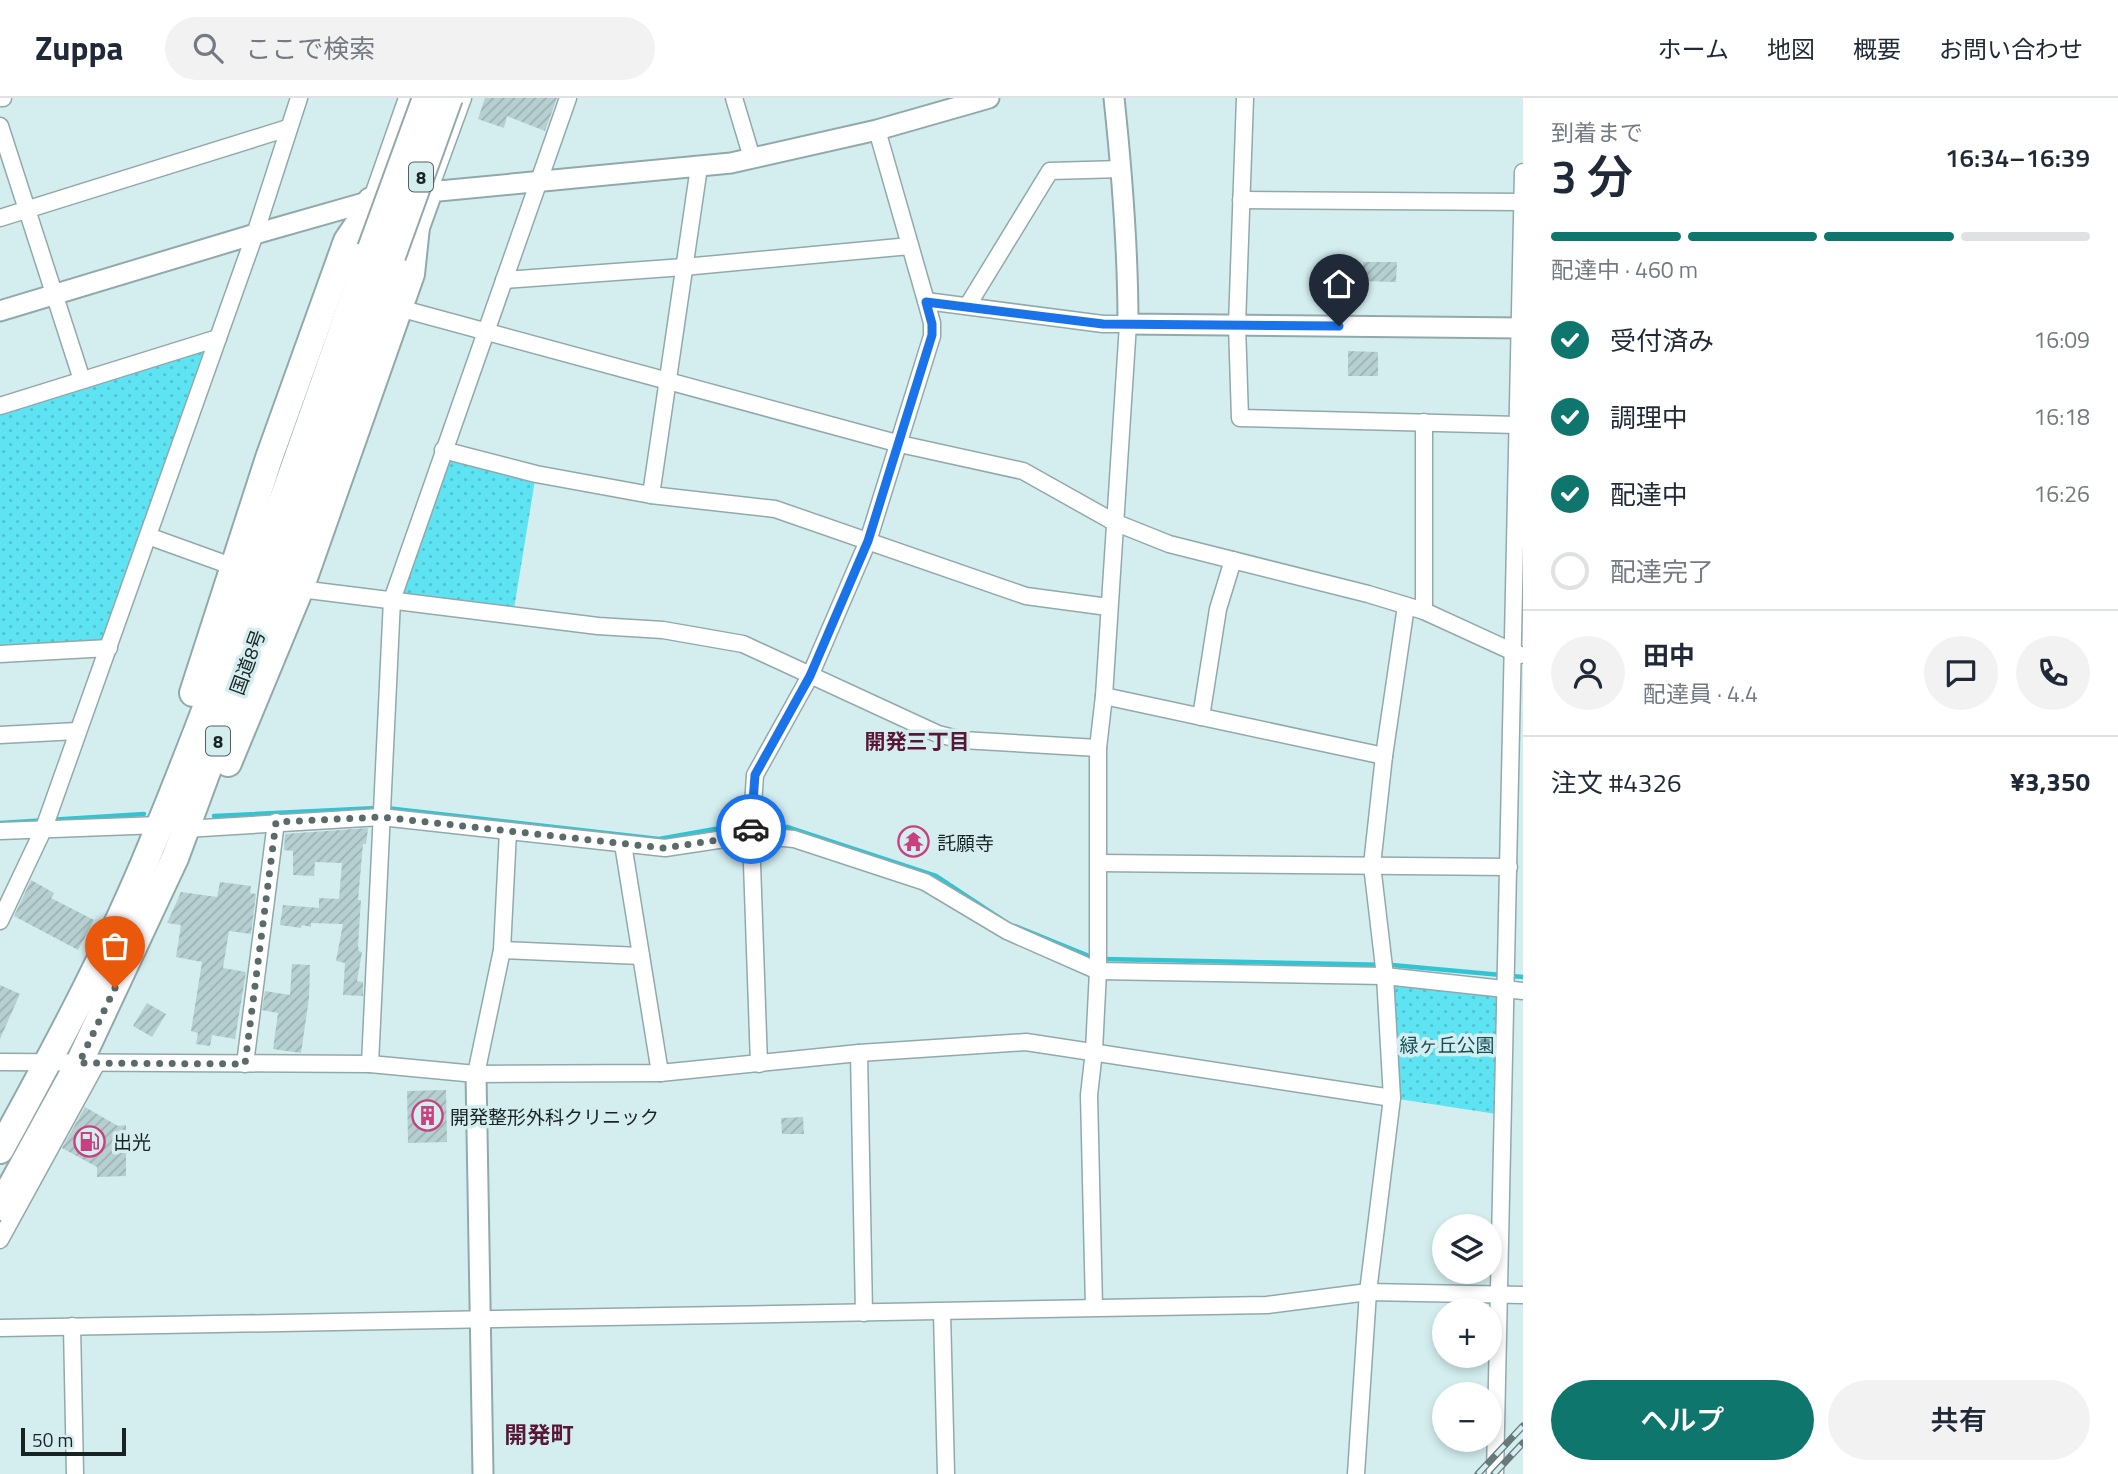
<!DOCTYPE html>
<html lang="ja">
<meta charset="utf-8">
<style>
body{margin:0;font-family:"Titillium Web","Noto Sans JP",sans-serif;background:#f2f2f3;color:#1f2937;height:100vh;display:flex;flex-direction:column;font-size:26px;white-space:nowrap}
*{box-sizing:border-box;margin:0}
p{font-size:23px;color:#747a83}
.icon{flex:none;width:38px;height:38px;fill:none;stroke:currentColor;stroke-width:2;stroke-linecap:round;stroke-linejoin:round}
.map{position:relative;flex:1;overflow:hidden}
.side{display:flex;flex-direction:column;background:#fff;width:595px}
.side>*{flex:none}
.fabs{position:absolute;left:1432px;top:1116px;display:grid;gap:14px}
.fabs a{display:grid;place-items:center;width:70px;height:70px;border-radius:50%;background:#fff;box-shadow:0 4px 10px #0003;font-size:35px}
.scale{position:absolute;left:21px;bottom:18px;width:105px;box-sizing:border-box;padding-left:7px;border:4px solid #1a2324;border-top:0;font-size:19px;line-height:24px;white-space:nowrap;color:#1a2324;-webkit-text-stroke:5px #d4eef0;paint-order:stroke}
.pin{position:absolute;display:grid;place-items:center;width:60px;height:60px;color:#fff;margin:-72px -30px;border-radius:50% 50% 50% 0;rotate:-45deg;box-shadow:0 0 7px #0007}
.pin .icon{rotate:45deg}
.courier{position:absolute;display:grid;place-items:center;width:70px;height:70px;margin:-35px;border:5px solid #1a73e8;border-radius:50%;background:#fff;color:#222;box-shadow:0 2px 9px #0007}
.headline em{font-style:normal;font-weight:600}
.headline div{display:flex;flex-direction:column-reverse}
.headline{display:flex;align-items:center;justify-content:space-between;height:119px;padding:0 28px}
h1{font-size:46px;font-weight:600;line-height:52px}
.bar{display:grid;grid-template-columns:repeat(4,1fr);gap:10px 7px;align-content:center;height:84px;padding:0 28px}
.bar i{height:9px;border-radius:5px;background:#e0e1e3}
.bar .active{background:#0f766e}
.bar p{grid-column:span 4}
.line{display:flex;align-items:center;gap:18px;padding:0 28px;border-top:2px solid #e0e1e3}
.line div{flex:1}
.round{display:grid;place-items:center;flex:none;width:74px;height:74px;border-radius:37px;background:#f2f2f3}
ol{padding:0 28px;list-style:none}
li{display:flex;align-items:center;gap:21px;height:77px}
li p{margin-inline-start:auto}
li .icon{padding:7px;border-radius:50%;background:#0f766e;color:#fff;stroke-width:4}
li:last-child{color:#747a83}
li i{width:38px;height:38px;border:4px solid #e0e1e3;border-radius:50%}
.action{display:flex;gap:14px;margin-top:auto;padding:14px 28px}
.action a{flex:1;height:80px;border-radius:42px;background:#0f766e;color:#fff;font-size:28px;font-weight:600;line-height:80px;text-align:center}
.action a+a{background:#f2f2f3;color:#1f2937}
header{display:flex;align-items:center;gap:42px;box-sizing:border-box;height:98px;padding:0 35px;background:#fff;border-bottom:2px solid #e0e1e3}
header strong{font-size:33px}
nav{display:flex;gap:38px;margin-inline-start:auto;font-size:24px}
.search{width:490px;height:63px;background:#f2f2f3;display:flex;align-items:center;gap:18px;box-sizing:border-box;padding:0 24px;border-radius:38px;color:#747a83;font-size:26px}
main{display:flex;flex:1;min-height:0}
.map>svg:first-child{display:block}
</style>
<header>
<strong>Zuppa</strong>
<div class="search"><svg class="icon" aria-label="search" viewBox="0 0 24 24"><circle cx="10" cy="10" r="6"/><path d="M15 15l6 6"/></svg>ここで検索</div>
<nav><a>ホーム</a><a>地図</a><a>概要</a><a>お問い合わせ</a></nav>
</header>
<main>
<div class="map">
<svg width="1523" height="1376" viewBox="0 0 1523 1376">
<defs>
<pattern id="park-dots" width="8" height="8" patternUnits="userSpaceOnUse" patternTransform="scale(1.75)"><rect width="8" height="8" fill="#5ee3f2"/><path d="M2 2h.1M6 6h.1" fill="none" stroke="#51c2cf" stroke-width="1.8" stroke-linecap="round"/></pattern>
<pattern id="building-hatch" width="6" height="6" patternUnits="userSpaceOnUse" patternTransform="scale(1.75)"><rect width="6" height="6" fill="#b6cfd1"/><path d="M-1 1l2-2M0 6l6-6M5 7l2-2" fill="none" stroke="#9cb1b3"/></pattern>
</defs>
<rect width="100%" height="100%" fill="#d4eef0"/>
<!-- park -->
<g fill="url(#park-dots)">
<path d="M 218,240 L 109,550 L 0,556 L 0,308 Z"/>
<path d="M 443,352 L 536,376 L 513,517 L 397,502 Z"/>
<path d="M 1385,879 L 1507,891 L 1503,1017 L 1392,1000 Z"/>
</g>
<g fill="none" stroke-linecap="round" stroke-linejoin="round">
<!-- stream -->
<g stroke="#31c4d3" stroke-width="4.5">
<path d="M 386,710 L 659,741 L 737,727 L 787,729 L 936,778 L 1001,821"/>
<path d="M 214,718 L 377,710"/>
<path d="M 0,725 L 144,716"/>
<path d="M 1015,828 L 1094,860"/>
<path d="M 1103,861 L 1392,867 L 1523,879"/>
</g>
</g>
<!-- building -->
<g fill="url(#building-hatch)">
<path d="M 485,0 L 557,0 L 545,33 L 507,18 L 504,30 L 478,21 Z"/>
<path d="M 1363,164 L 1397,164 L 1396,184 L 1362,183 Z"/>
<path d="M 1348,253 L 1378,254 L 1378,278 L 1348,278 Z"/>
<path d="M 368,730 L 366,746 L 363,746 L 358,802 L 361,802 L 358,848 L 359,853 L 362,854 L 357,883 L 363,884 L 363,898 L 343,897 L 345,865 L 336,863 L 343,826 L 311,825 L 311,829 L 302,827 L 301,830 L 280,827 L 283,807 L 319,810 L 319,800 L 339,801 L 342,765 L 315,764 L 314,778 L 293,777 L 293,753 L 284,752 L 285,736 Z"/>
<path d="M 31,782 L 54,795 L 51,800 L 94,822 L 78,852 L 14,818 Z"/>
<path d="M 220,784 L 251,788 L 250,795 L 256,796 L 251,836 L 229,833 L 223,870 L 246,874 L 235,941 L 212,937 L 210,948 L 196,946 L 198,935 L 191,933 L 202,864 L 176,859 L 181,827 L 167,825 L 181,794 L 217,799 Z"/>
<path d="M 292,866 L 310,867 L 309,900 L 301,955 L 273,951 L 278,915 L 262,912 L 265,893 L 290,897 Z"/>
<path d="M 0,887 L 20,896 L 0,941 Z"/>
<path d="M 147,905 L 166,916 L 152,939 L 133,928 Z"/>
<path d="M 446,992 L 447,1044 L 408,1045 L 407,993 Z"/>
<path d="M 85,1009 L 118,1028 L 126,1027 L 126,1078 L 97,1079 L 97,1069 L 62,1050 Z"/>
<path d="M 803,1019 L 804,1036 L 782,1036 L 781,1020 Z"/>
</g>
<g fill="none" stroke-linecap="round" stroke-linejoin="round">
<defs>
<g id="minor">
<path d="M 0,0 L 3,0"/>
<path d="M 734,0 L 752,60"/>
<path d="M 1245,0 L 1237,227 L 1240,320 L 1517,327"/>
<path d="M 0,28 L 82,282"/>
<path d="M 429,93 L 463,0"/>
<path d="M 1241,102 L 1522,104"/>
<path d="M 371,103 L 407,0"/>
<path d="M 0,120 L 288,30"/>
<path d="M 504,182 L 684,169 L 910,148"/>
<path d="M 926,203 L 1103,226 L 1128,226 L 1104,598 L 1098,650 L 1098,873 L 1094,953 L 1089,997 L 1094,1209"/>
<path d="M 968,207 L 1050,73 L 1122,71"/>
<path d="M 399,210 L 900,346 L 1023,373 L 1114,424 L 1169,446 L 1368,496 L 1424,513 L 1520,557"/>
<path d="M 0,308 L 218,240"/>
<path d="M 443,352 L 536,376 L 651,397 L 775,411 L 1026,498 L 1108,509"/>
<path d="M 651,397 L 699,69"/>
<path d="M 148,438 L 234,469"/>
<path d="M 300,491 L 598,528 L 663,532 L 743,546 L 938,636 L 962,642 L 1098,650"/>
<path d="M 1424,513 L 1424,324"/>
<path d="M 0,556 L 109,550"/>
<path d="M 1104,598 L 1384,658"/>
<path d="M 1201,619 L 1218,511 L 1233,462"/>
<path d="M 0,637 L 77,633"/>
<path d="M 186,731 L 381,719 L 665,750 L 751,737 L 794,741 L 925,784 L 1007,833 L 1098,873 L 1385,878 L 1523,893"/>
<path d="M 0,733 L 160,727"/>
<path d="M 623,746 L 660,975"/>
<path d="M 1099,765 L 1509,769"/>
<path d="M 0,823 L 44,730 L 255,136 L 299,0"/>
<path d="M 502,852 L 641,858"/>
<path d="M 859,955 L 864,1215"/>
<path d="M 0,964 L 370,966 L 476,976 L 660,975 L 859,955 L 1026,944 L 1392,1000"/>
<path d="M 245,966 L 276,724"/>
<path d="M 370,966 L 392,502 L 568,0"/>
<path d="M 759,966 L 751,737 L 755,677 L 810,578 L 868,443 L 932,238 L 932,225 L 926,203 L 877,32"/>
<path d="M 476,976 L 502,852 L 508,733"/>
<path d="M 0,1142 L 97,965"/>
<path d="M 942,1214 L 946,1376"/>
<path d="M 72,1228 L 75,1376"/>
<path d="M 0,1230 L 1267,1207 L 1368,1194 L 1523,1197"/>
<path d="M 1356,1376 L 1368,1194 L 1392,1000 L 1385,878 L 1372,767 L 1384,658 L 1406,508"/>
<path d="M 1495,1376 L 1523,74"/>
</g>
<g id="tertiary">
<path d="M 1114,0 C 1122,75 1128,150 1128,226 L 1523,230"/>
<path d="M 418,95 L 731,65 L 877,32 L 989,0"/>
<path d="M 0,213 L 255,136 L 378,101"/>
<path d="M 476,976 L 483,1376"/>
</g>
<g id="trunk">
<path d="M 193,595 L 269,360 L 347,143 L 364,118 L 371,103"/>
<path d="M 228,665 L 300,491 L 399,210 L 411,176 L 416,129 L 429,93"/>
<path d="M 0,1052 C 55,952 110,850 153,744 C 233,549 301,350 371,151"/>
<path d="M 0,1109 L 79,965 L 175,760 L 302,416 L 392,158"/>
</g>
</defs>
<!-- minor casing -->
<use href="#minor" stroke="#92a9ac" stroke-width="19"/>
<!-- tertiary casing -->
<use href="#tertiary" stroke="#92a9ac" stroke-width="23"/>
<!-- trunk casing -->
<use href="#trunk" stroke="#92a9ac" stroke-width="30"/>
<!-- minor -->
<use href="#minor" stroke="#fff" stroke-width="16"/>
<!-- tertiary -->
<use href="#tertiary" stroke="#fff" stroke-width="19"/>
<!-- trunk -->
<use href="#trunk" stroke="#fff" stroke-width="26"/>
<defs>
<g id="rail">
<path d="M 1478,1376 L 1523,1328"/>
<path d="M 1494,1376 L 1523,1345"/>
</g>
</defs>
<!-- rail casing -->
<use href="#rail" stroke="#69797a" stroke-width="7"/>
<!-- rail -->
<use href="#rail" stroke="#d4eef0" stroke-width="4.5" stroke-dasharray="13" stroke-linecap="butt"/>
<defs>
<g id="trunk-bridge">
<path d="M 371,151 L 426,0"/>
<path d="M 392,158 L 449,0"/>
</g>
</defs>
<!-- trunk-bridge casing -->
<use href="#trunk-bridge" stroke="#92a9ac" stroke-width="30" stroke-linecap="butt"/>
<!-- trunk-bridge -->
<use href="#trunk-bridge" stroke="#fff" stroke-width="26"/>
</g>
<g fill="none" stroke-linecap="round" stroke-linejoin="round">
<!-- done -->
<path stroke="#5b6a6b" stroke-width="7" stroke-dasharray="0 12.6" d="M 115,890 L 79,965 L 245,966 L 276,724 L 381,719 L 664,750 L 751,737 L 751,731"/>
<!-- route -->
<path stroke="#1a73e8" stroke-width="9" d="M 751,731 L 755,677 L 810,578 L 868,443 L 932,237 L 932,226 L 926,204 L 1103,226 L 1339,228"/>
</g>
<!-- icons -->
<defs>
<symbol id="temple-ring" viewBox="-11 -11 22 22"><circle r="9.5" fill="#d4eef0" stroke="#c74180" stroke-width="1.5"/><path d="M0-6L5-2H3V0L6.5 2.5H4V6H1.5V3h-3V6H-4V2.5H-6.5L-3 0V-2H-5Z" fill="#c74180"/></symbol>
<symbol id="building-ring" viewBox="-11 -11 22 22"><circle r="9.5" fill="#d4eef0" stroke="#c74180" stroke-width="1.5"/><path d="M-4-6H4V6H1V3H-1V6H-4ZM-2.5-4.3h1.7v1.8h-1.7ZM.8-4.3h1.7v1.8H.8ZM-2.5-1h1.7V.8h-1.7ZM.8-1h1.7V.8H.8Z" fill="#c74180"/></symbol>
<symbol id="fuel-ring" viewBox="-11 -11 22 22"><circle r="9.5" fill="#d4eef0" stroke="#c74180" stroke-width="1.5"/><path d="M-5.5-6h7V0h2V4h1.3V-2.5L3-4.5l.8-.8L6-3V5H2.5V1h-1V6h-7ZM-4.2-4.7v3.2H.2V-4.7Z" fill="#c74180"/></symbol>
</defs>
<g fill-rule="evenodd">
<use href="#temple-ring" x="896" y="726" width="35" height="35"/>
<use href="#building-ring" x="410" y="1000" width="35" height="35"/>
<use href="#fuel-ring" x="72" y="1026" width="35" height="35"/>
</g>
<g text-anchor="middle" dominant-baseline="central" stroke-width="7" stroke-linejoin="round" paint-order="stroke">
<!-- shield labels -->
<g fill="#d4eef0" stroke="#526061" stroke-width="2">
<rect x="409" y="64.5" width="24" height="29" rx="5"/>
<rect x="206" y="628.5" width="24" height="29" rx="5"/>
</g>
<g font-size="18" font-weight="bold" fill="#1a2324">
<text x="421" y="79">8</text>
<text x="218" y="643">8</text>
</g>
<!-- street labels -->
<g font-size="19" fill="#1a2324" stroke="#d4eef0">
<text transform="translate(247 564) rotate(-70)">国道8号</text>
</g>
<!-- poi labels -->
<g font-size="19" fill="#1a2324" stroke="#d4eef0" text-anchor="start">
<text x="937" y="744">託願寺</text>
<text x="450" y="1018">開発整形外科クリニック</text>
<text x="113" y="1043">出光</text>
</g>
<!-- park labels -->
<g font-size="19" fill="#124e55" stroke="#d4eef0">
<text x="1447" y="946">緑ヶ丘公園</text>
</g>
<!-- neighbourhood labels -->
<g font-size="21" font-weight="bold" fill="#581736" stroke="#d4eef0">
<text x="917" y="643">開発三丁目</text>
</g>
<!-- quarter labels -->
<g font-size="23" font-weight="bold" fill="#581736" stroke="#d4eef0">
<text x="539" y="1336">開発町</text>
</g>
</g>
</svg>
<div class="fabs">
<a><svg class="icon" aria-label="layers" viewBox="0 0 24 24"><path d="M12 4l9 5-9 5-9-5zM3 14l9 5 9-5"/></svg></a>
<a>+</a>
<a>−</a>
</div>
<div class="scale">50 m</div>
<div class="pin" style="left:115px;top:890px;background:#ea580c"><svg class="icon" aria-label="bag" viewBox="0 0 24 24"><path d="M5 8h14l-1 12H6zM9 8a3 3 0 0 1 6 0"/></svg></div>
<div class="pin" style="left:1339px;top:228px;background:#1f2937"><svg class="icon" aria-label="home" viewBox="0 0 24 24"><path d="M3 11l9-7 9 7M6 9v11h12V9"/></svg></div>
<div class="courier" style="left:751px;top:731px"><svg class="icon" aria-label="car" viewBox="0 0 24 24"><path d="M5 17H2v-5l4-1 3-4h7l3 4 3 1v5h-3M9 17h6M6 11h13"/><circle cx="7" cy="17" r="2"/><circle cx="17" cy="17" r="2"/></svg></div>
</div>
<section class="side">
<div class="headline"><div><h1>3 分</h1><p>到着まで</p></div><em>16:34–16:39</em></div>
<div class="bar"><i class="active"></i><i class="active"></i><i class="active"></i><i></i><p>配達中 · 460 m</p></div>
<ol>
<li><svg class="icon" aria-label="check" viewBox="0 0 24 24"><path d="M5 12l5 5 9-10"/></svg>受付済み<p>16:09</p></li>
<li><svg class="icon" aria-label="check" viewBox="0 0 24 24"><path d="M5 12l5 5 9-10"/></svg>調理中<p>16:18</p></li>
<li><svg class="icon" aria-label="check" viewBox="0 0 24 24"><path d="M5 12l5 5 9-10"/></svg>配達中<p>16:26</p></li>
<li><i></i>配達完了</li>
</ol>
<div class="line" style="height:126px"><a class="round"><svg class="icon" aria-label="person" viewBox="0 0 24 24"><circle cx="12" cy="8" r="4"/><path d="M4 21q1-7 8-7t8 7"/></svg></a><div><b>田中</b><p>配達員 · 4.4</p></div><a class="round"><svg class="icon" aria-label="chat" viewBox="0 0 24 24"><path d="M4 5h16v11H9l-5 4z"/></svg></a><a class="round"><svg class="icon" aria-label="phone" viewBox="0 0 24 24"><path d="M5 4h4l2 5-3 2q2 4 5 5l2-3 5 2v4C11 20 4 13 5 4z"/></svg></a></div>
<div class="line" style="height:91px"><div>注文 #4326</div><b>¥3,350</b></div>
<div class="action"><a>ヘルプ</a><a>共有</a></div>
</section>
</main>
